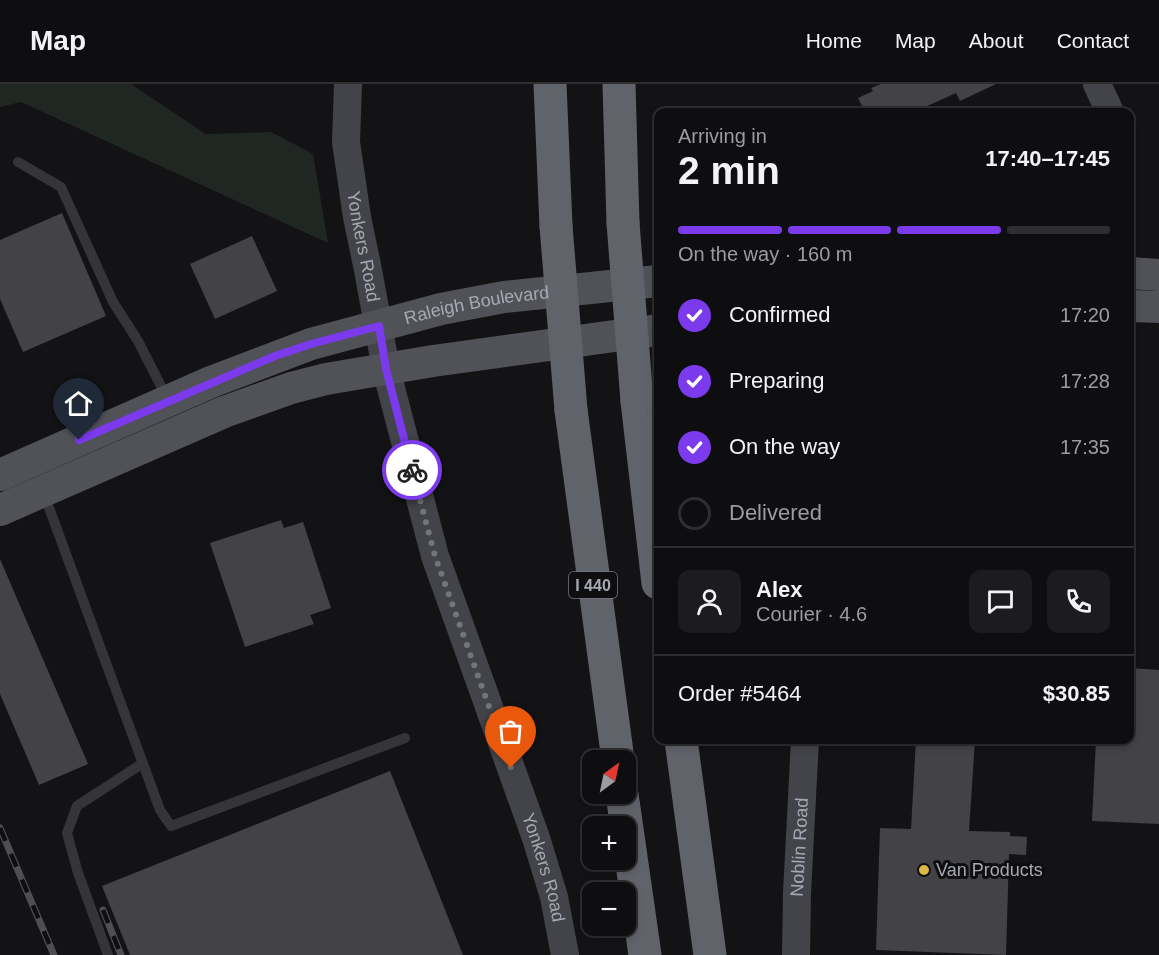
<!DOCTYPE html>
<meta charset="utf-8">
<style>
body{margin:0;font-family:Arial,sans-serif;background:#1c1c1e;color:#f1f3f6;height:100vh;display:flex;flex-direction:column;font-size:22px;white-space:nowrap}
*{box-sizing:border-box;margin:0}
p{font-size:20px;color:#9b9c9f}
.icon{flex:none;width:33px;height:33px;fill:none;stroke:currentColor;stroke-width:2;stroke-linecap:round;stroke-linejoin:round}
.map{position:relative;flex:1;overflow:hidden}
.drawer{position:absolute;left:654px;top:24px;width:480px;height:636px;display:flex;flex-direction:column;background:#0e0e10;border-radius:12px;box-shadow:0 3px 9px #0003,0 0 0 2px #2e2e30}
.drawer>*{flex:none}
.needle{width:39px;rotate:33deg}
.fabs{position:absolute;left:582px;top:666px;display:grid;gap:12px}
.fabs a{display:grid;place-items:center;width:54px;height:54px;border-radius:12px;background:#0e0e10;box-shadow:0 3px 9px #0003,0 0 0 2px #2e2e30;font-size:30px}
.pin{position:absolute;display:grid;place-items:center;width:51px;height:51px;color:#fff;margin:-62px -26px;border-radius:50% 50% 50% 0;rotate:-45deg;box-shadow:0 0 6px #0007}
.pin .icon{rotate:45deg}
.courier{position:absolute;display:grid;place-items:center;width:60px;height:60px;margin:-30px;border:4px solid #7c3aed;border-radius:50%;background:#fff;color:#222;box-shadow:0 2px 8px #0007}
.headline em{font-style:normal;font-weight:600}
.headline div{display:flex;flex-direction:column-reverse}
.headline{display:flex;align-items:center;justify-content:space-between;height:102px;padding:0 24px}
h1{font-size:39px;font-weight:600;line-height:45px}
.bar{display:grid;grid-template-columns:repeat(4,1fr);gap:9px 6px;align-content:center;height:72px;padding:0 24px}
.bar i{height:8px;border-radius:4px;background:#2e2e30}
.bar .selected{background:#7c3aed}
.bar p{grid-column:span 4}
.line{display:flex;align-items:center;gap:15px;padding:0 24px;border-top:2px solid #2e2e30}
.line div{flex:1}
.round{display:grid;place-items:center;flex:none;width:63px;height:63px;border-radius:12px;background:#1c1c1e}
ol{padding:0 24px;list-style:none}
li{display:flex;align-items:center;gap:18px;height:66px}
li p{margin-inline-start:auto}
li .icon{padding:6px;border-radius:50%;background:#7c3aed;color:#fff;stroke-width:4}
li:last-child{color:#9b9c9f}
li i{width:33px;height:33px;border:3px solid #2e2e30;border-radius:50%}
header{display:flex;align-items:center;gap:36px;box-sizing:border-box;height:84px;padding:0 30px;background:#0e0e10;border-bottom:2px solid #2e2e30}
header strong{font-size:28px}
nav{display:flex;gap:33px;margin-inline-start:auto;font-size:21px}
.map>svg:first-child{display:block}
</style>
<header>
<strong>Map</strong>
<nav><a>Home</a><a>Map</a><a>About</a><a>Contact</a></nav>
</header>
<div class="map">
<svg width="1159" height="871" viewBox="0 0 1159 871">
<rect width="100%" height="100%" fill="#131315"/>
<!-- green -->
<path fill="#202621" d="M 0,0 L 131,0 L 206,50 L 271,48 L 313,70 L 328,159 L 21,18 L 0,23 Z"/>
<!-- building -->
<g fill="#434347">
<path d="M 881,0 L 996,0 L 960,17 L 956,9 L 914,28 L 865,28 L 858,14 L 873,7 L 871,4 Z"/>
<path d="M 62,129 L 106,232 L 23,268 L 0,215 L 0,156 Z"/>
<path d="M 252,152 L 277,207 L 215,235 L 190,180 Z"/>
<path d="M 281,436 L 284,444 L 303,438 L 331,524 L 310,531 L 314,540 L 245,563 L 210,459 Z"/>
<path d="M 0,475 L 88,680 L 39,701 L 0,610 Z"/>
<path d="M 1130,584 L 1159,586 L 1159,740 L 1092,737 L 1096,656 L 1130,656 Z"/>
<path d="M 916,656 L 975,656 L 969,747 L 1010,748 L 1010,752 L 1027,753 L 1026,771 L 1009,770 L 1006,871 L 876,866 L 880,744 L 911,745 Z"/>
<path d="M 390,687 L 463,871 L 130,871 L 102,802 Z"/>
</g>
<g fill="none" stroke-linecap="round" stroke-linejoin="round">
<!-- lane -->
<g stroke="#353539" stroke-width="10">
<path d="M 18,78 L 61,103 L 113,218 L 138,257 L 167,314"/>
<path d="M 44,410 L 160,726 L 171,742 L 405,654"/>
<path d="M 108,871 L 78,789 L 67,749 L 77,722 L 143,679"/>
</g>
<!-- secondary -->
<g stroke="#434449" stroke-width="28">
<path id="s1" d="M 348,0 L 346,58 L 357,133 L 368,186 L 386,285 L 435,472 L 536,754 L 554,813 L 565,871"/>
<path d="M 1097,0 L 1110,28"/>
<path id="s2" d="M 796,871 L 797,809 L 805,656"/>
</g>
<!-- primary -->
<g stroke="#515258" stroke-width="32">
<path d="M 1130,189 L 1159,191"/>
<path d="M 1130,222 L 1159,223"/>
<path id="s3" d="M 0,391 L 211,298 L 311,260 L 441,225 L 504,213 L 658,197"/>
<path d="M 0,426 L 224,328 L 291,304 L 326,295 L 433,277 L 658,246"/>
</g>
<!-- highway -->
<g stroke="#61636a" stroke-width="33">
<path d="M 550,0 L 556,142"/>
<path d="M 619,0 L 623,139"/>
<path d="M 637,317 L 658,499"/>
<path d="M 571,326 L 618,676"/>
<path d="M 681,656 L 710,871"/>
<path d="M 622,710 L 645,871"/>
</g>
<defs>
<g id="rail">
<path d="M 0,744 L 54,871"/>
<path d="M 103,826 L 121,871"/>
</g>
</defs>
<!-- rail casing -->
<use href="#rail" stroke="#4e4f54" stroke-width="7"/>
<!-- rail -->
<use href="#rail" stroke="#0e0e10" stroke-width="4.5" stroke-dasharray="14" stroke-linecap="butt"/>
<!-- highway-bridge -->
<g stroke="#61636a" stroke-width="33">
<path d="M 623,139 L 637,317"/>
<path d="M 556,142 L 571,326"/>
</g>
</g>
<g fill="none" stroke-linecap="round" stroke-linejoin="round">
<!-- done -->
<path stroke="#73747c" stroke-width="6" stroke-dasharray="0 10.8" d="M 412,386 L 435,472 L 511,684"/>
<!-- route -->
<path stroke="#7c3aed" stroke-width="8" d="M 79,356 L 275,272 L 311,260 L 379,242 L 386,285 L 412,386"/>
</g>
<!-- markers -->
<circle fill="#ddb943" stroke="#0e0e10" stroke-width="2" cx="924" cy="786" r="6"/>
<g text-anchor="middle" dominant-baseline="central" stroke-width="6" stroke-linejoin="round" paint-order="stroke">
<!-- shield labels -->
<rect fill="#0e0e10" stroke="#787a82" stroke-width="1.5" x="569" y="488" width="48" height="26" rx="4.5"/>
<g font-size="16" font-weight="bold" fill="#a6a9b3">
<text x="593" y="501">I 440</text>
</g>
<!-- street labels -->
<g font-size="18" fill="#a6a9b3" stroke="#0e0e10">
<text stroke="none"><textPath href="#s1" startOffset="164">Yonkers Road</textPath></text>
<text stroke="none"><textPath href="#s3" startOffset="508">Raleigh Boulevard</textPath></text>
<text stroke="none"><textPath href="#s2" startOffset="108">Noblin Road</textPath></text>
<text stroke="none"><textPath href="#s1" startOffset="812">Yonkers Road</textPath></text>
</g>
<!-- poi labels -->
<g font-size="18" fill="#a6a9b3" stroke="#0e0e10" text-anchor="start">
<text x="936" y="786">Van Products</text>
</g>
</g>
</svg>
<div class="fabs">
<a><svg class="needle" viewBox="-14 -14 28 28"><path d="M0-13l5 13h-10z" fill="#e53935"/><path d="M0 13l5-13h-10z" fill="#9b9c9f"/></svg></a>
<a>+</a>
<a>−</a>
</div>
<div class="pin" style="left:511px;top:684px;background:#ea580c"><svg class="icon" aria-label="bag" viewBox="0 0 24 24"><path d="M5 8h14l-1 12H6zM9 8a3 3 0 0 1 6 0"/></svg></div>
<div class="pin" style="left:79px;top:356px;background:#1f2937"><svg class="icon" aria-label="home" viewBox="0 0 24 24"><path d="M3 11l9-7 9 7M6 9v11h12V9"/></svg></div>
<div class="courier" style="left:412px;top:386px"><svg class="icon" aria-label="bike" viewBox="0 0 24 24"><circle cx="6" cy="16" r="4"/><circle cx="18" cy="16" r="4"/><path d="M6 16l4-8h5l3 8M10 8l3 8H6M13 5h3"/></svg></div>
<section class="drawer">
<div class="headline"><div><h1>2 min</h1><p>Arriving in</p></div><em>17:40–17:45</em></div>
<div class="bar"><i class="selected"></i><i class="selected"></i><i class="selected"></i><i></i><p>On the way · 160 m</p></div>
<ol>
<li><svg class="icon" aria-label="check" viewBox="0 0 24 24"><path d="M5 12l5 5 9-10"/></svg>Confirmed<p>17:20</p></li>
<li><svg class="icon" aria-label="check" viewBox="0 0 24 24"><path d="M5 12l5 5 9-10"/></svg>Preparing<p>17:28</p></li>
<li><svg class="icon" aria-label="check" viewBox="0 0 24 24"><path d="M5 12l5 5 9-10"/></svg>On the way<p>17:35</p></li>
<li><i></i>Delivered</li>
</ol>
<div class="line" style="height:108px"><a class="round"><svg class="icon" aria-label="person" viewBox="0 0 24 24"><circle cx="12" cy="8" r="4"/><path d="M4 21q1-7 8-7t8 7"/></svg></a><div><b>Alex</b><p>Courier · 4.6</p></div><a class="round"><svg class="icon" aria-label="chat" viewBox="0 0 24 24"><path d="M4 5h16v11H9l-5 4z"/></svg></a><a class="round"><svg class="icon" aria-label="phone" viewBox="0 0 24 24"><path d="M5 4h4l2 5-3 2q2 4 5 5l2-3 5 2v4C11 20 4 13 5 4z"/></svg></a></div>
<div class="line" style="height:78px"><div>Order #5464</div><b>$30.85</b></div>
</section>
</div>
